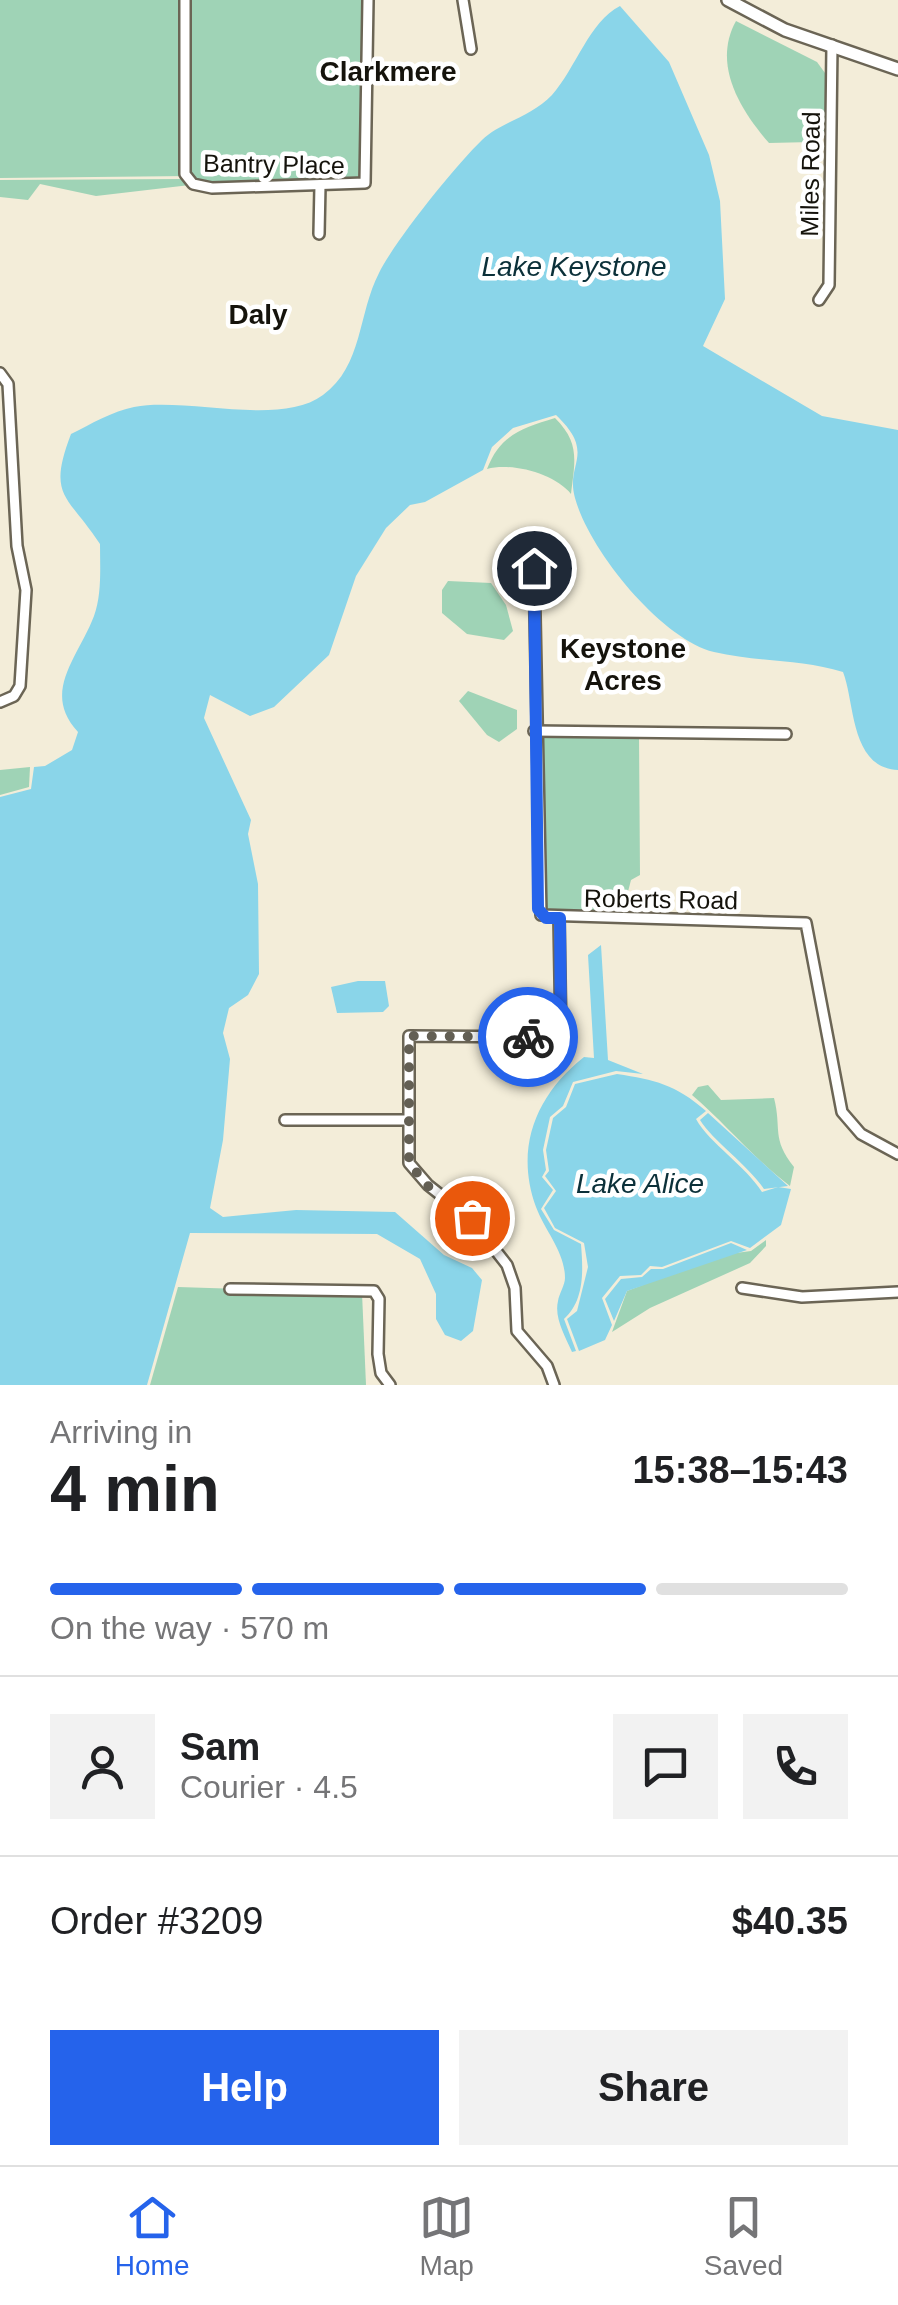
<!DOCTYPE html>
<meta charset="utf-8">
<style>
body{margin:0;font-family:Helvetica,sans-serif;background:#f2f2f2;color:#202124;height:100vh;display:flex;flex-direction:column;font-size:38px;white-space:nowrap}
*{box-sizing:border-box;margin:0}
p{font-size:32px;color:#757577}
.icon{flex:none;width:55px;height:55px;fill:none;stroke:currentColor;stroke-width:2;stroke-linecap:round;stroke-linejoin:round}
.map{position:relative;height:1385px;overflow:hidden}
.panel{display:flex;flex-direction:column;background:#fff;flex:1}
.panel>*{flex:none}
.pin{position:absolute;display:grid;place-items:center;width:85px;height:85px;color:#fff;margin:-42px;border:5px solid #fff;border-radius:50%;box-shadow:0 2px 10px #0007}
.courier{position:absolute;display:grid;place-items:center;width:100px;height:100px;margin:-50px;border:8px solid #2563eb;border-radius:50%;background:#fff;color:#222;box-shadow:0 2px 12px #0007}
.headline em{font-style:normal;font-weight:700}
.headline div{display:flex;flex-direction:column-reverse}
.headline{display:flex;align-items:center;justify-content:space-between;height:170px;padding:0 50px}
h1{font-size:65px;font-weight:700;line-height:75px}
.bar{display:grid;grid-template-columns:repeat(4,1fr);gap:15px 10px;align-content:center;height:120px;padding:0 50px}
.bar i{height:12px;border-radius:8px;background:#e0e0e0}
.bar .selected{background:#2563eb}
.bar p{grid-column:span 4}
.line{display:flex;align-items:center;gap:25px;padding:0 50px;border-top:2px solid #e0e0e0}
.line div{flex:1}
.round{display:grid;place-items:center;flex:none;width:105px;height:105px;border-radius:0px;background:#f2f2f2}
.cta{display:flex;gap:20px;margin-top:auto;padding:20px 50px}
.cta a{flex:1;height:115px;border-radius:0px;background:#2563eb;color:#fff;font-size:40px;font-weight:700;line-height:115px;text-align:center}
.cta a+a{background:#f2f2f2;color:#202124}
.tab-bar{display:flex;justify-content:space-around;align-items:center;height:140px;border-top:2px solid #e0e0e0;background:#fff;font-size:28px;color:#757577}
.tab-bar a{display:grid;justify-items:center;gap:5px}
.tab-bar .selected{color:#2563eb}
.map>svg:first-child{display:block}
</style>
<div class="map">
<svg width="898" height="1385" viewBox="0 0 898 1385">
<rect width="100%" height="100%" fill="#f3edd9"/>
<!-- green -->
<g fill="#9fd3b6">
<path d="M 0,0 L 188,0 L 189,176 L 0,178 Z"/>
<path d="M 191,0 L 365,0 L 362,176 C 332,193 230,183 191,182 Z"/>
<path d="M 736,21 L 817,62 L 825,73 L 825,134 L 812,142 L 769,143 C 740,110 712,64 736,21 Z"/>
<path d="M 184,179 L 190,185 L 96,196 L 40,184 L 28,200 L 0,197 L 0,180 Z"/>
<path d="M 555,418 C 580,443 575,460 571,494 C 555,474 512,462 487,469 C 500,435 522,428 555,418 Z"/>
<path d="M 448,581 L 491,583 L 506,605 L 513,631 L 504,640 L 467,634 L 442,613 L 442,590 Z"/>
<path d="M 468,691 L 517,710 L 517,729 L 499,742 L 487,735 L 459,701 Z"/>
<path d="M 539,734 L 639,735 L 640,875 L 631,880 L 623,911 L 546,912 Z"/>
<path d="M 30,767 L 29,787 L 0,795 L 0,770 Z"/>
<path d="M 708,1085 L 721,1100 L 774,1098 C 782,1129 771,1138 794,1167 L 790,1186 C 754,1159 725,1123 692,1095 L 698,1087 Z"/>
<path d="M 766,1240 L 766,1246 L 750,1263 L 650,1308 L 612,1332 L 627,1291 L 721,1255 L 751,1251 Z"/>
<path d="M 178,1287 L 362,1293 L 366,1385 L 150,1385 Z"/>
</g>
<!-- water -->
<g fill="#8ad5e9">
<path d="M 620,6 L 669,62 L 709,155 L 720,201 L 725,299 L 703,346 L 822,416 L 898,430 L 898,770 C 850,768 855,702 843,672 C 801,659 756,662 714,652 C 661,639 589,550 575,498 C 565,463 597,454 556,415 L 513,428 L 492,447 L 483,470 L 425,502 L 410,505 L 386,528 L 356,576 L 329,655 L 274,707 L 250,716 L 210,695 L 204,718 L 251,820 L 248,834 L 258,884 L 259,974 L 248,995 L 229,1008 L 223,1033 L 230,1059 L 223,1140 L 210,1208 L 223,1217 L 296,1210 L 395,1212 L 444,1255 L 472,1268 L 482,1280 L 473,1331 L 461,1341 L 445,1335 L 436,1319 L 436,1294 L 420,1259 L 377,1234 L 190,1233 L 147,1385 L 0,1385 L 0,797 L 31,789 L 34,767 L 45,766 L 72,750 L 78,732 C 41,692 78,658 94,616 C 102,594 100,568 100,544 C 67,494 47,497 71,434 C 91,424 113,411 134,407 C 187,397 280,427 323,395 C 363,366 358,313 379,273 C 394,242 456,165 482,140 C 501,122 531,117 552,95 C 576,68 589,22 620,6 Z"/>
<path d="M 601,945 L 608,1060 L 643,1074 L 616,1071 L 573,1082 L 563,1106 L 550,1117 L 543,1150 L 546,1170 L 542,1177 L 553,1190 L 541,1209 L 554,1230 L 581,1244 C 583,1270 585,1300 564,1319 L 576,1351 L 572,1352 C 565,1336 554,1318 558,1301 C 559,1294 565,1285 565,1278 C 565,1252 545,1231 536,1207 C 514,1147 537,1094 584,1057 L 594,1058 L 588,955 Z"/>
<path d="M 358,981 L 385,981 L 389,1006 L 383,1012 L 337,1013 L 331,987 Z"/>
<path d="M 617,1074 C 655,1080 675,1084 706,1111 L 696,1119 C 710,1144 745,1165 762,1192 L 778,1187 L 791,1189 L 781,1225 L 750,1248 L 731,1241 L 662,1267 L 650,1266 L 641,1275 L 620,1276 L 602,1298 L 612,1325 L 605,1340 L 579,1351 L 567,1319 L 577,1311 L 588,1267 L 584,1243 L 555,1228 L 544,1208 L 556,1191 L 545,1176 L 549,1171 L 546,1150 L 553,1118 L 566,1107 L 575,1084 Z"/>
<path d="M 708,1113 L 788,1186 L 764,1189 C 747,1164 713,1141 700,1120 Z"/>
<path d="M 731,1243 L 747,1250 L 627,1291 L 614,1321 L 605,1299 L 621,1279 L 642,1277 L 651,1269 L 663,1269 Z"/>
</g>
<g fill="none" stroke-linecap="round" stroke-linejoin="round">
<defs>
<g id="minor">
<path d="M 185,0 L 185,174 L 193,184 L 212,188 L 365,183 L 368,0"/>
<path d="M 463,0 L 471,49"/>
<path d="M 319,234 L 320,185"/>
<path d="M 819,300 L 829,285 L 832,45"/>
<path d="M 0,373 L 8,384 L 17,546 L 26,590 L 20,686 L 14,696 L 0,702"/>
<path d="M 534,567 L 541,915 L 806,923 L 842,1112 L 861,1134 L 898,1154"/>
<path d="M 534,731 L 786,734"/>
<path d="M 285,1120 L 409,1120"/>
<path d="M 742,1288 L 802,1297 L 898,1292"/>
<path d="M 230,1289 L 374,1291 L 379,1299 L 378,1354 L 381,1373 L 390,1385"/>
<path d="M 554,1385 L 547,1366 L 517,1331 L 515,1288 L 507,1265 L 471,1219 L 428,1185 L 409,1163 L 409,1036 L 561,1037 L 559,918"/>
</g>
<path id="major" d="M 728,0 L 785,30 L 898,69"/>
</defs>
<!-- minor casing -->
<use href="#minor" stroke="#6b6555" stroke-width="14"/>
<!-- major casing -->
<use href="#major" stroke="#6b6555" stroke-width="16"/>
<!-- minor -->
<use href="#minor" stroke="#fff" stroke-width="9"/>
<!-- major -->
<use href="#major" stroke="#fff" stroke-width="11"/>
</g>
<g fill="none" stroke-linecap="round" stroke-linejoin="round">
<!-- done -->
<path stroke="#635f54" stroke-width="10" stroke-dasharray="0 18" d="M 472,1218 L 428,1186 L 409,1163 L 409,1036 L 528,1037"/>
<!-- route -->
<path stroke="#2563eb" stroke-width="12" d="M 528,1037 L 561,1037 L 560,918 L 546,918 L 538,909 L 534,568"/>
</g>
<g text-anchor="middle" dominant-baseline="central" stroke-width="9" stroke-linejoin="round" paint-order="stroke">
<!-- street labels -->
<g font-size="25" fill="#15130c" stroke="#fff">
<text transform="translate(274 164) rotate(1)">Bantry Place</text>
<text transform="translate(810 174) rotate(-89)">Miles Road</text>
<text transform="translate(661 899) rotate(1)">Roberts Road</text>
</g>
<!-- neighbourhood labels -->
<g font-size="28" font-weight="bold" fill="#15130c" stroke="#fff">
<text x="388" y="71">Clarkmere</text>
<text x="258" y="314">Daly</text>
<text x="623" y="648">Keystone<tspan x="623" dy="32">Acres</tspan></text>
</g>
<!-- water labels -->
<g font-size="28" font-style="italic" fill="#0b3039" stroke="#fff">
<text x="574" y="266">Lake Keystone</text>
<text x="640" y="1183">Lake Alice</text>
</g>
</g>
</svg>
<div class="pin" style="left:472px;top:1218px;background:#ea580c"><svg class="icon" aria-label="bag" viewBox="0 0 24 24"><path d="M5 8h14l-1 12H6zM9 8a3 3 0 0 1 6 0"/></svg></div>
<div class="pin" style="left:534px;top:568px;background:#1f2937"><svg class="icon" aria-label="home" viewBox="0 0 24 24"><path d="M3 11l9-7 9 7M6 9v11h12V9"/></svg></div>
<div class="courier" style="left:528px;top:1037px"><svg class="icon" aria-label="bike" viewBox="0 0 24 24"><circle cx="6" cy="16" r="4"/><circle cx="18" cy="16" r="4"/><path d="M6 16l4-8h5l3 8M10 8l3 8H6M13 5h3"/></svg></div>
</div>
<section class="panel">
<div class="headline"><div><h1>4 min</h1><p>Arriving in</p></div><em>15:38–15:43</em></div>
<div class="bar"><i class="selected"></i><i class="selected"></i><i class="selected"></i><i></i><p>On the way · 570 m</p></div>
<div class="line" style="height:180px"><a class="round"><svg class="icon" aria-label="person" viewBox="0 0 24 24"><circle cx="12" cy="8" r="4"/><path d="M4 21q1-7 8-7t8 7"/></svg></a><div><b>Sam</b><p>Courier · 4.5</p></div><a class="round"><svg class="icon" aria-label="chat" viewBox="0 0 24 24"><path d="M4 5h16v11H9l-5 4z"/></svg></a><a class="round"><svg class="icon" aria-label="phone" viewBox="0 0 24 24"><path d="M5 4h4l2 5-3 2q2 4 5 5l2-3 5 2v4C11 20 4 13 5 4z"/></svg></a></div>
<div class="line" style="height:130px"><div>Order #3209</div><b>$40.35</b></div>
<div class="cta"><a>Help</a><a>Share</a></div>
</section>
<nav class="tab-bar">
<a class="selected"><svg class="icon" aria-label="home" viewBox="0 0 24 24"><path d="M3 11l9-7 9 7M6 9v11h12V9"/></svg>Home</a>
<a><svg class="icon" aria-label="map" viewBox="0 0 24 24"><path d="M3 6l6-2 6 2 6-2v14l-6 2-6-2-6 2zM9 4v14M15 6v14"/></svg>Map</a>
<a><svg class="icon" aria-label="saved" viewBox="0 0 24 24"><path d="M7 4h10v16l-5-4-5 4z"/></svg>Saved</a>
</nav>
